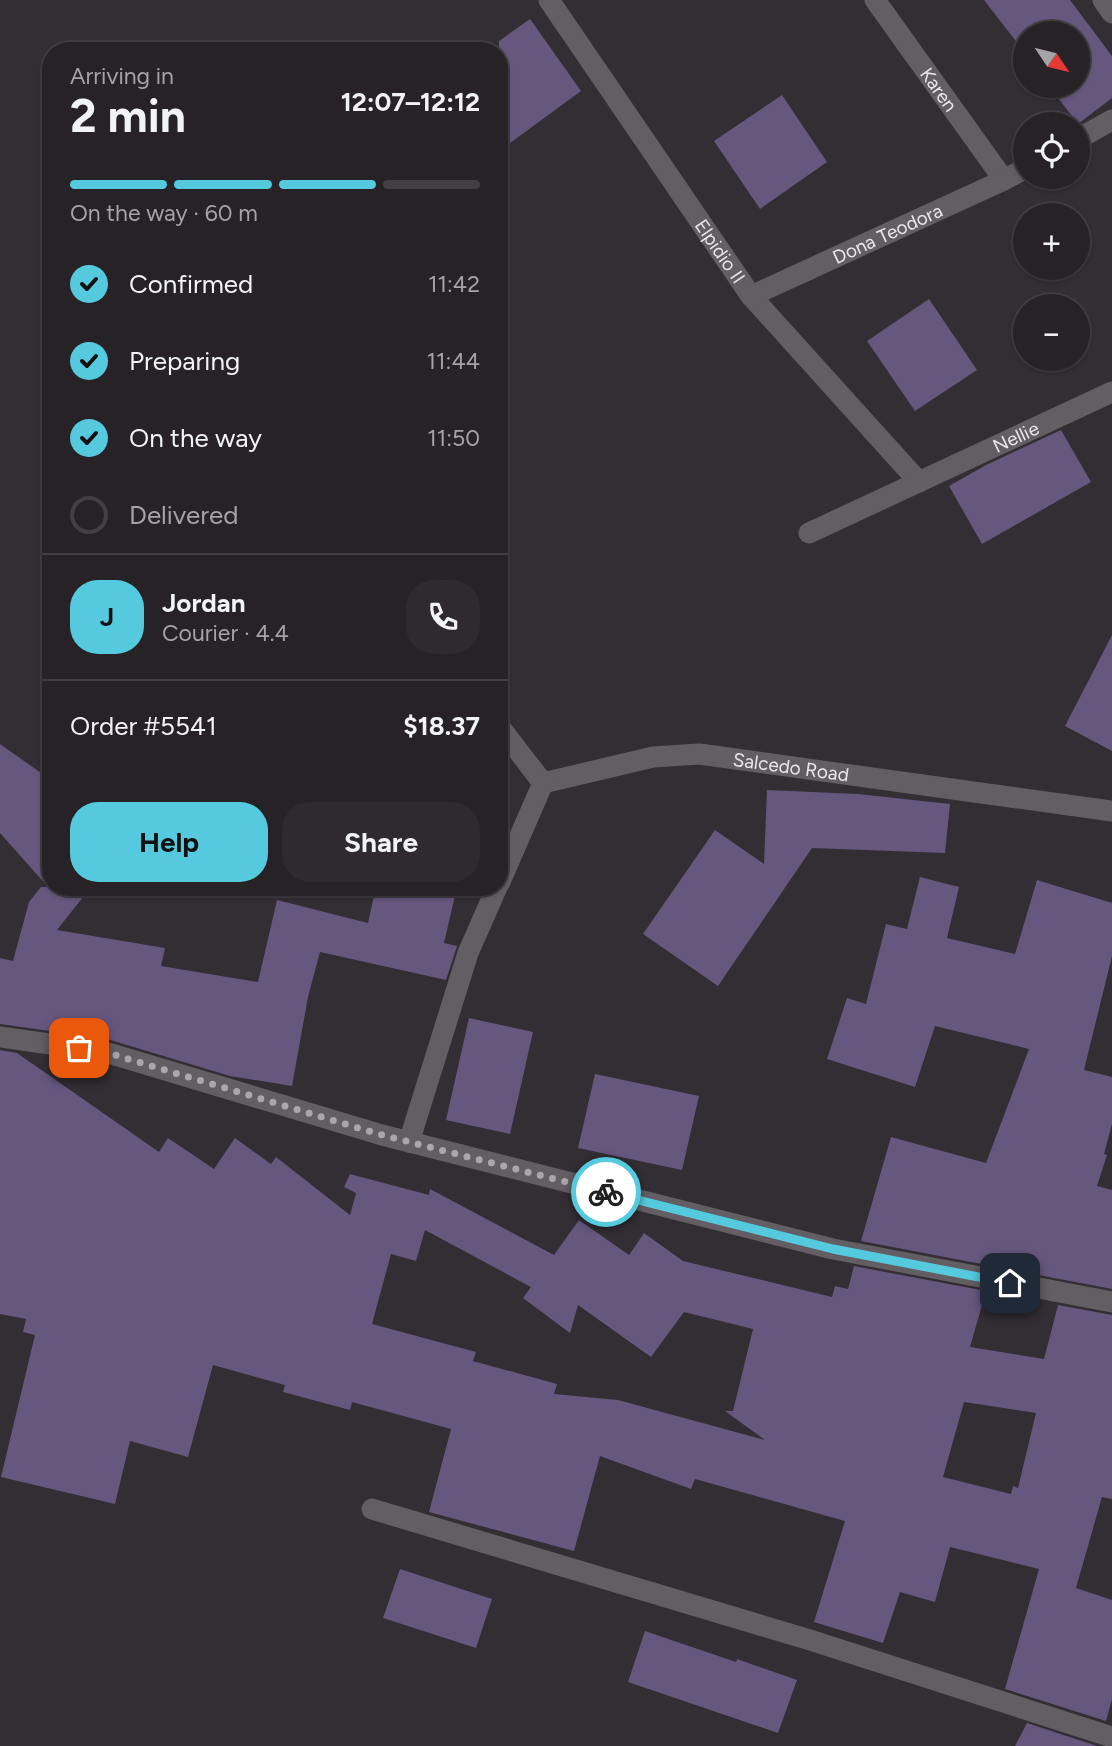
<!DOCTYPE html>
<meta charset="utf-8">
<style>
body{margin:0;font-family:Figtree,sans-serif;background:#2e2a2e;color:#f1f3f6;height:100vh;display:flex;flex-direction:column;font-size:26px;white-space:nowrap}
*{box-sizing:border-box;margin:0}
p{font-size:23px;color:#a4a4a7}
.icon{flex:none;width:38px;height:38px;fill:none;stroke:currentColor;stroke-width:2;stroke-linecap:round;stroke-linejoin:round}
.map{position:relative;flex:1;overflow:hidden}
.drawer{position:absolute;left:42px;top:42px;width:466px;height:854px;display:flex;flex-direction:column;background:#262226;border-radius:28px;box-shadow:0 2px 5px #0004,0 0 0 2px #423f43}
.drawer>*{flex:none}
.needle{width:46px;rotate:125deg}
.tools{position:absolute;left:1013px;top:21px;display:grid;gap:14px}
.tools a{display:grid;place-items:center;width:77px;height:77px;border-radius:50%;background:#262226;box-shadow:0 2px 5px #0004,0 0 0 2px #423f43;font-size:35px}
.pin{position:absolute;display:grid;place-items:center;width:60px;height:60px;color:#fff;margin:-30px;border-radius:14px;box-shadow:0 4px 10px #0006}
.courier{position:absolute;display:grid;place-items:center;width:70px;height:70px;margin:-35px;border:5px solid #55cadf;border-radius:50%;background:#fff;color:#222;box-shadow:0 2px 9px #0007}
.headline em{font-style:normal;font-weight:700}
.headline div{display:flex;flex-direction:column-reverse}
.headline{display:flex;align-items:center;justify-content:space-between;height:119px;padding:0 28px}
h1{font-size:46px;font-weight:700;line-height:52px}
.bar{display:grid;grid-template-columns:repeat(4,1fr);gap:10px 7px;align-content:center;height:84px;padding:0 28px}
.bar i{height:9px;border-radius:5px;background:#423f43}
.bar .current{background:#55cadf}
.bar p{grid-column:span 4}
.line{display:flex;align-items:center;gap:18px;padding:0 28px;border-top:2px solid #423f43}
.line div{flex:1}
.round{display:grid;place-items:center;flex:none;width:74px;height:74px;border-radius:28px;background:#2e2a2e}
ol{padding:0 28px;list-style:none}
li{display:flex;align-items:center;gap:21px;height:77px}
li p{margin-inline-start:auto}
li .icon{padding:7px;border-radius:50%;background:#55cadf;color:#111;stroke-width:4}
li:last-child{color:#a4a4a7}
li i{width:38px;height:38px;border:4px solid #423f43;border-radius:50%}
.cta{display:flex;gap:14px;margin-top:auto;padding:14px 28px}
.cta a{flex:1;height:80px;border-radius:28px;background:#55cadf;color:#111;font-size:28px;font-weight:700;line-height:80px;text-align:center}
.cta a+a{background:#2e2a2e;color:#f1f3f6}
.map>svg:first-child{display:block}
</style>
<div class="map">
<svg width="1112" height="1746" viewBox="0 0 1112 1746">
<rect width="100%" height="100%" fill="#322e33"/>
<!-- building -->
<g fill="#66577e" fill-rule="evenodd">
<path d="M 984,0 L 1070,0 L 1112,56 L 1112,98 L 1078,124 L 1049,86 L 1078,86 L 1078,33 L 1026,33 L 1026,54 Z"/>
<path d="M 530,19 L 581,91 L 499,151 L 499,41 Z"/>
<path d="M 782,95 L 827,162 L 760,209 L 714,141 Z"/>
<path d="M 929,299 L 977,370 L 915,411 L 867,341 Z"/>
<path d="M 1061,430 L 1091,482 L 982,544 L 949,486 L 986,465 Z"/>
<path d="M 1112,635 L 1112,751 L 1065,726 Z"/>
<path d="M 0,744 L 51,780 L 51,887 L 91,887 L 57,930 L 165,948 L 161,966 L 258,982 L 277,900 L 368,923 L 376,887 L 457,887 L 444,943 L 457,946 L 446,980 L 320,952 L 308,997 L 292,1086 L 230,1076 L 107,1039 L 0,1024 L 0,958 L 13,961 L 29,902 L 41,887 L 48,887 L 0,833 Z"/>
<path d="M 767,790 L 858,794 L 950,804 L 945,853 L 812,848 L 718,986 L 643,934 L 715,830 L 764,864 Z"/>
<path d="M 920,877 L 959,887 L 947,938 L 1015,954 L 1037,880 L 1112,903 L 1112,956 L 1084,1070 L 1112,1077 L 1112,1124 L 1104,1154 L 1107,1155 L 1097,1186 L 1112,1190 L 1112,1289 L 861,1241 L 891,1137 L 986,1163 L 1029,1049 L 935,1026 L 915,1087 L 827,1059 L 847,998 L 866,1004 L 886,924 L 907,929 Z"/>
<path d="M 469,1018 L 533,1032 L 510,1134 L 446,1120 Z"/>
<path d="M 0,1050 L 17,1053 L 159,1152 L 168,1138 L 214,1169 L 235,1138 L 271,1164 L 276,1157 L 350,1215 L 356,1193 L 344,1187 L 350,1174 L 429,1195 L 430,1189 L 554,1255 L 579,1220 L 629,1255 L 644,1233 L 683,1261 L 832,1297 L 835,1286 L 848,1289 L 854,1266 L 986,1291 L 970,1347 L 1044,1359 L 1058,1305 L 1112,1315 L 1112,1499 L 1102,1497 L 1076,1588 L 1112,1600 L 1112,1699 L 1106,1721 L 1005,1689 L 1039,1569 L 950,1547 L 935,1602 L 900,1592 L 883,1643 L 814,1622 L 845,1521 L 695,1479 L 691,1489 L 600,1456 L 574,1551 L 429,1512 L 451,1429 L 352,1402 L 350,1410 L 283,1392 L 285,1385 L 213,1365 L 188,1457 L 130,1441 L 115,1504 L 1,1477 L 35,1335 L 23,1332 L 26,1319 L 0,1314 ZM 425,1230 L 531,1287 L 523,1298 L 570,1333 L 578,1305 L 651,1357 L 684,1312 L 753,1329 L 733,1411 L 725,1411 L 765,1440 L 618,1400 L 554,1394 L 557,1384 L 473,1361 L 476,1352 L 372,1324 L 391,1254 L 416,1261 ZM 964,1402 L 1036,1413 L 1018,1488 L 1013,1486 L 1011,1494 L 943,1477 Z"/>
<path d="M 595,1074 L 699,1096 L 682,1170 L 578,1148 Z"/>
<path d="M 400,1569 L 492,1599 L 476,1648 L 383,1618 Z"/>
<path d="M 645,1631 L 736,1662 L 737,1659 L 797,1680 L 778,1733 L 628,1682 Z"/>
<path d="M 1027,1723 L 1097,1746 L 1015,1746 Z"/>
</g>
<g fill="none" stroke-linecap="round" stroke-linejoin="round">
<!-- street -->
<g stroke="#635e63" stroke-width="21">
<path id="s1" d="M 549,0 L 751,296 L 919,482"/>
<path id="s2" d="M 875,0 L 1004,180"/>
<path d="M 1103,0 L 1112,13"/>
<path d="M 1078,139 L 1112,120"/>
<path id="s3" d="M 751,296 L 1004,180 L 1026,168"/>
<path id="s4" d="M 809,533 L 1112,392"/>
<path id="s5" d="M 499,726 L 543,783 L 653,757 L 699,754 L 1112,811"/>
<path d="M 499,884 L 543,783"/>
<path d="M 0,1037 L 105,1052 L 382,1135 L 833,1249 L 1112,1302"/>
<path d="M 409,1142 L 468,953 L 497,887"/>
<path d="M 372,1509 L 810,1640 L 1112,1737"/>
</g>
</g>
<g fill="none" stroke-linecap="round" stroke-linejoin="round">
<!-- done -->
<path stroke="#aaa6aa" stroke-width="7" stroke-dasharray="0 12.6" d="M 79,1048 L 105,1052 L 382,1135 L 606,1192"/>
<!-- route -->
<path stroke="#55cadf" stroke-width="9" d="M 606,1192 L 833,1249 L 1010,1283"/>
</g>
<g text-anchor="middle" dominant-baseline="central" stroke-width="6" stroke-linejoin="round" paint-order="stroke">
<!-- street labels -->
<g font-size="19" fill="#eae7ea" stroke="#282429">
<text stroke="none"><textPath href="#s2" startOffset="110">Karen</textPath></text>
<text stroke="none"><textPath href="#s3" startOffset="150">Dona Teodora</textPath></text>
<text stroke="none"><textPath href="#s1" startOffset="304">Elpidio II</textPath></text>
<text stroke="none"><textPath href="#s4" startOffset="228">Nellie</textPath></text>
<text stroke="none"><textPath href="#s5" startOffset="324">Salcedo Road</textPath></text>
</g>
</g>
</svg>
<div class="tools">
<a><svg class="needle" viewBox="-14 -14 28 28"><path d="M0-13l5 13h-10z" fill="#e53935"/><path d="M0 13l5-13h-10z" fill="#a4a4a7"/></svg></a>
<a><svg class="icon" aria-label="locate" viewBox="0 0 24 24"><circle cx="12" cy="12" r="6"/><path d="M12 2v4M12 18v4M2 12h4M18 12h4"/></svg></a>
<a>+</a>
<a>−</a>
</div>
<div class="pin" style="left:79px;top:1048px;background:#ea580c"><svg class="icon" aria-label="bag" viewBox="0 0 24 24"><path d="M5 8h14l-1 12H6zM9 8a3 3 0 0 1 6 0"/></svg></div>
<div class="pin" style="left:1010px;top:1283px;background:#1f2937"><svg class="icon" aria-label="home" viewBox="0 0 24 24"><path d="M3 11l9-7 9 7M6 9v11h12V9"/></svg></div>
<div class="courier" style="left:606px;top:1192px"><svg class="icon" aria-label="bike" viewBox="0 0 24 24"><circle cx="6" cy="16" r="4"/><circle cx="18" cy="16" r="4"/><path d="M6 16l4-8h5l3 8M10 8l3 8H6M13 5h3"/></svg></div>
<section class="drawer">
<div class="headline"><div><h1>2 min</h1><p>Arriving in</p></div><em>12:07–12:12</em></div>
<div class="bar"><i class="current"></i><i class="current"></i><i class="current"></i><i></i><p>On the way · 60 m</p></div>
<ol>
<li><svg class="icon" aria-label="check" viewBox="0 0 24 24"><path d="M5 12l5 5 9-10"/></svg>Confirmed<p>11:42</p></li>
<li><svg class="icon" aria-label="check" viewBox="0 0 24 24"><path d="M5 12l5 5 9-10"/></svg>Preparing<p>11:44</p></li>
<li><svg class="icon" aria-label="check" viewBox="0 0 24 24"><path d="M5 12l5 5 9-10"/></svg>On the way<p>11:50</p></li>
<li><i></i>Delivered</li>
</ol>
<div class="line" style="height:126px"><b class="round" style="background:#55cadf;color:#111">J</b><div><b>Jordan</b><p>Courier · 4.4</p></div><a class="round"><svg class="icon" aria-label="phone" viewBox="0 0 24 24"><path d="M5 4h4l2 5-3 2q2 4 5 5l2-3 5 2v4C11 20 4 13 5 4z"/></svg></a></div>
<div class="line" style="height:91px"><div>Order #5541</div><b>$18.37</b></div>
<div class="cta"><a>Help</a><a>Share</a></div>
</section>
</div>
